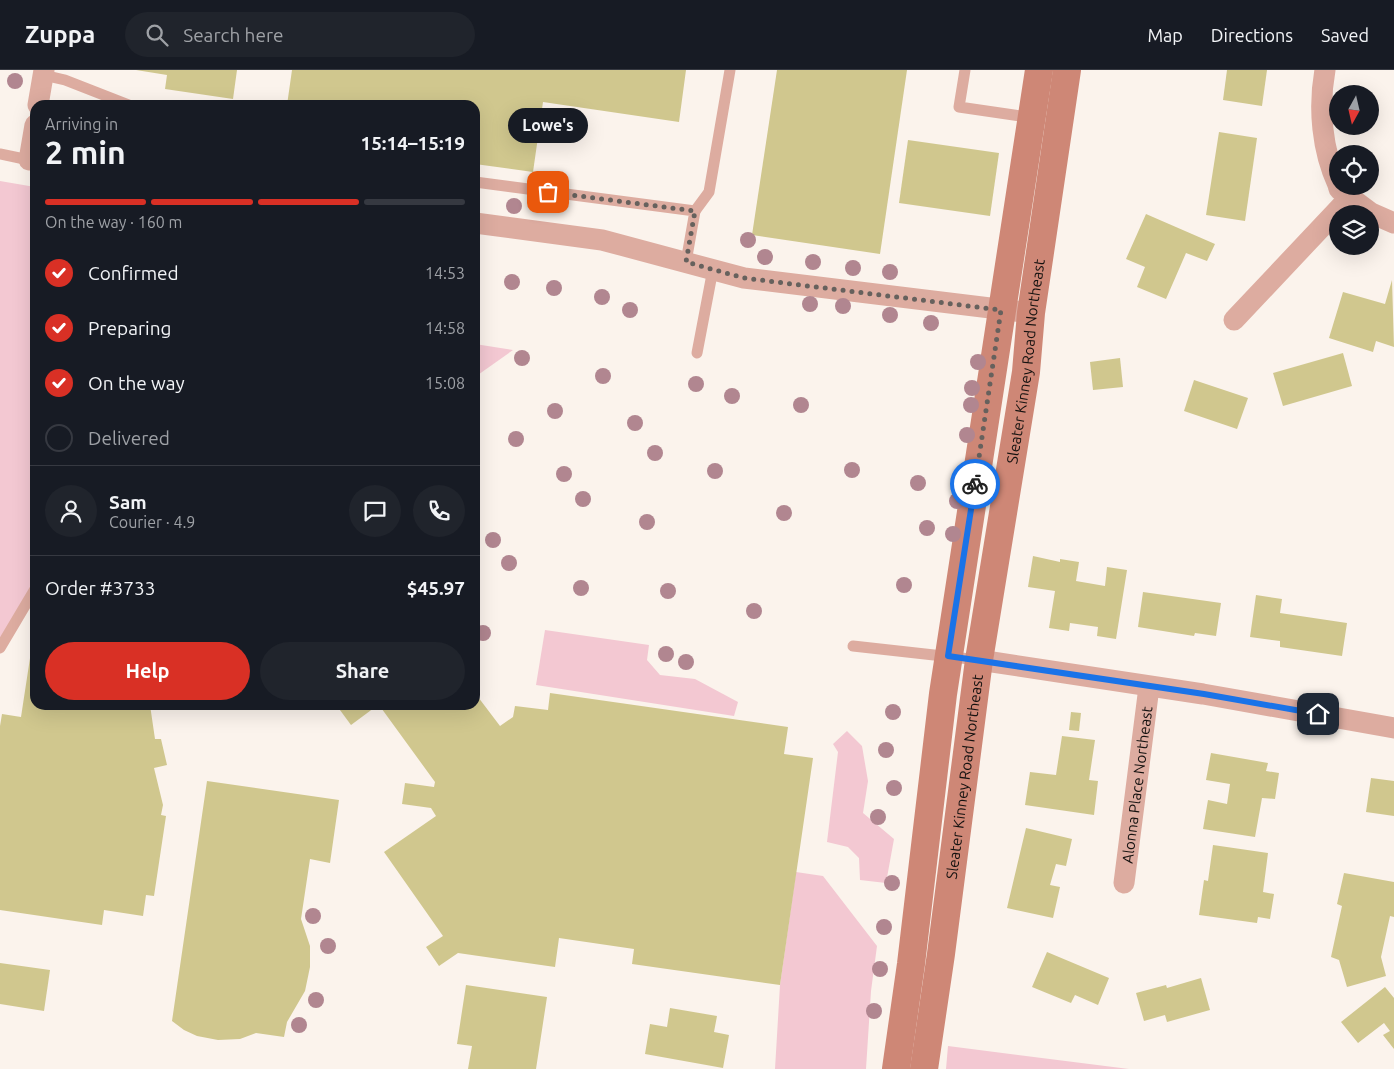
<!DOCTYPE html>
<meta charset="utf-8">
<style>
body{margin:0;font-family:Ubuntu,sans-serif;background:#20242c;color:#f1f3f6;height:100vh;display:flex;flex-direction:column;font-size:19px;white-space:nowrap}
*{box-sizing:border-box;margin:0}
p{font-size:16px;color:#9ea1a6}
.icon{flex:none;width:28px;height:28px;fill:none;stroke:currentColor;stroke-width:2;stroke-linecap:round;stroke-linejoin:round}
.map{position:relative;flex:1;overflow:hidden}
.panel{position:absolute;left:30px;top:30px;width:450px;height:610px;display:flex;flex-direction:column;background:#171b24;border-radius:15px;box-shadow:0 5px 20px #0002}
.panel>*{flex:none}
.needle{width:32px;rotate:188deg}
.fabs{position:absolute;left:1329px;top:15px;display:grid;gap:10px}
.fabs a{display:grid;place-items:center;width:50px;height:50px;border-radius:50%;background:#171b24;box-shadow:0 5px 20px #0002;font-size:25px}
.pin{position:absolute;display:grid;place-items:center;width:42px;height:42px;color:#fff;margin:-21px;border-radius:10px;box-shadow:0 2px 8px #0006}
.courier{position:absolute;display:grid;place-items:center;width:50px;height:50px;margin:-25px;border:4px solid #1a73e8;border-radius:50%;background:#fff;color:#222;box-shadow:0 1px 6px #0007}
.bubble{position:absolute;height:35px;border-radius:18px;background:#171b24;box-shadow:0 5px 20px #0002;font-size:16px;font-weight:700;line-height:35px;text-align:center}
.overview em{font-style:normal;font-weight:700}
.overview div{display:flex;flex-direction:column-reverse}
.overview{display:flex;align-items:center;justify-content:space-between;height:85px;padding:0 15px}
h1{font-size:32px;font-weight:700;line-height:38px}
.bar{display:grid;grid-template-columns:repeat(4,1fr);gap:8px 5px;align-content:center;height:60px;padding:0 15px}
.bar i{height:6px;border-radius:4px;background:#363941}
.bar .on{background:#d93025}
.bar p{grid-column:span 4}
.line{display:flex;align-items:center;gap:12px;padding:0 15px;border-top:1px solid #363941}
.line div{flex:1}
.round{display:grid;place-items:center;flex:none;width:52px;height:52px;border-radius:26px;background:#20242c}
ol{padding:0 15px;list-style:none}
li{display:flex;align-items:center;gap:15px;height:55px}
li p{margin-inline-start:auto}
li .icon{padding:5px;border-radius:50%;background:#d93025;color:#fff;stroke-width:4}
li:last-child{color:#9ea1a6}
li i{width:28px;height:28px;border:2px solid #363941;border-radius:50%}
.cta{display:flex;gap:10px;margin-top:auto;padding:10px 15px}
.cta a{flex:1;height:58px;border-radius:30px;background:#d93025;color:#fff;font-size:20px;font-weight:700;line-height:58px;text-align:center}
.cta a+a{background:#20242c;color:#f1f3f6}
header{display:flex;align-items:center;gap:30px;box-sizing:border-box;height:70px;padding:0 25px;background:#171b24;border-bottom:1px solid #363941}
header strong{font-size:24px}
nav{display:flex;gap:28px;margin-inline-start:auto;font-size:18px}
.search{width:350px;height:45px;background:#20242c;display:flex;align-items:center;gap:12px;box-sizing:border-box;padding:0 18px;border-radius:28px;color:#9ea1a6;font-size:19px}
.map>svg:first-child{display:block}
</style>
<header>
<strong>Zuppa</strong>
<div class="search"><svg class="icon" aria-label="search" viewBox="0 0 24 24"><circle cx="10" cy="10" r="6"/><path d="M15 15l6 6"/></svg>Search here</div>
<nav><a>Map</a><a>Directions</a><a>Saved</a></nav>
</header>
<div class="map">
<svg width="1394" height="999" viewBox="0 0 1394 999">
<rect width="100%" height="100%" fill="#fbf3ec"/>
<!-- green -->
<g fill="#f3c8d2">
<path d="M 0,111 L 35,117 L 35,519 L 0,578 Z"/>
<path d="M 475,274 L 513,280 L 475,307 Z"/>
<path d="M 545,560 L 649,575 L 647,590 L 660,605 L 695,609 L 738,632 L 734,646 L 536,615 Z"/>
<path d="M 847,661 L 862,676 L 868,711 L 863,743 L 894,769 L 886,813 L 860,810 L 859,788 L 848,777 L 827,772 L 838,682 L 833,674 Z"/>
<path d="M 796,802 L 823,806 L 877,876 L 871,921 L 866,999 L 775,999 L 780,915 Z"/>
<path d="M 948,976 L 1129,999 L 946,999 Z"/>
</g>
<!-- building -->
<g fill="#d0c78e">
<path d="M 136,0 L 237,0 L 233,29 L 165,19 L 167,5 Z"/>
<path d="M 292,0 L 686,0 L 679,52 L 543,32 L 533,102 L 475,94 L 475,35 L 287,35 Z"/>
<path d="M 777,0 L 907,0 L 880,184 L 752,165 Z"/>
<path d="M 1227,0 L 1267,0 L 1262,36 L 1223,30 Z"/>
<path d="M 1219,62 L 1257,68 L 1245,151 L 1206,145 Z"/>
<path d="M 908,70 L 999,83 L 990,146 L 899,133 Z"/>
<path d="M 1146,144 L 1215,174 L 1207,191 L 1186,183 L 1166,229 L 1137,217 L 1145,197 L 1126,189 Z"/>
<path d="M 1392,210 L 1394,277 L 1376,271 L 1373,282 L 1329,268 L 1343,222 L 1385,234 Z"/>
<path d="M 1343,283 L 1352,316 L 1283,336 L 1273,303 Z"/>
<path d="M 1120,288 L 1123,317 L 1093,320 L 1090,292 Z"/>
<path d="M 1194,310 L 1248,328 L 1237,359 L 1184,341 Z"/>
<path d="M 1033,486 L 1060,492 L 1060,489 L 1079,492 L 1076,511 L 1105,516 L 1107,497 L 1127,500 L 1116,569 L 1097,566 L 1098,557 L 1070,553 L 1069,561 L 1049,558 L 1055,521 L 1028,517 Z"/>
<path d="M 1143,522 L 1221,533 L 1216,566 L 1195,563 L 1194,566 L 1138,557 Z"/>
<path d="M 1256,525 L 1282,529 L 1280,543 L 1347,553 L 1342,586 L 1280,577 L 1280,571 L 1250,567 Z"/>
<path d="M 34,562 L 35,635 L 150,635 L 155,669 L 161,669 L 167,695 L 154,698 L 163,735 L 161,745 L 166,746 L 154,826 L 146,825 L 143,846 L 104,840 L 102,855 L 0,840 L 0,656 L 2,644 L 21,647 Z"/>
<path d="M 475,623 L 500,656 L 513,647 L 515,636 L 548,640 L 550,623 L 788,657 L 784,684 L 813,688 L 780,915 L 632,894 L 634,879 L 559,868 L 555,897 L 458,883 L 439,896 L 426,877 L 443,866 L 384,782 L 436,746 L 431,738 L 402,734 L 405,713 L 434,717 L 435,712 L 379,635 L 475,635 Z"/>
<path d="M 338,635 L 378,635 L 351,655 L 337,636 Z"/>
<path d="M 1071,642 L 1081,643 L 1079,661 L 1069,660 Z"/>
<path d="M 1062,666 L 1095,670 L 1089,710 L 1098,711 L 1094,745 L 1025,735 L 1030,702 L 1056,705 Z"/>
<path d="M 1211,683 L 1268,693 L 1266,701 L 1279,703 L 1275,729 L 1262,728 L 1255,767 L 1203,759 L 1208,730 L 1227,734 L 1230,714 L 1206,710 Z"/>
<path d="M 1371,708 L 1394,711 L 1394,746 L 1366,742 Z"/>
<path d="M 207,711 L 339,730 L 330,793 L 310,789 L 301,849 L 310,876 L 310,897 L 305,921 L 287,952 L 284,967 L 256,963 L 240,969 L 218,970 L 197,966 L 184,960 L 172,951 Z"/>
<path d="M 1026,758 L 1072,769 L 1066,796 L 1056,794 L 1050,815 L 1060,817 L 1053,848 L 1007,838 Z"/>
<path d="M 1213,775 L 1268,783 L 1263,822 L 1274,824 L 1270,849 L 1258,847 L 1257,853 L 1199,845 L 1204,810 L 1208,811 Z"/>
<path d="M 1344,803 L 1394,812 L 1394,847 L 1390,846 L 1381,887 L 1386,906 L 1347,917 L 1339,890 L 1331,887 L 1342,836 L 1337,834 Z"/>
<path d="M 1047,882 L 1109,908 L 1098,935 L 1075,925 L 1071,933 L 1032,917 Z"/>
<path d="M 0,893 L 50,900 L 44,941 L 0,934 Z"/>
<path d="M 1201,908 L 1210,940 L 1167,952 L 1165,945 L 1144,951 L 1136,923 L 1166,915 L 1167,918 Z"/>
<path d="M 466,915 L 547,927 L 536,999 L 468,999 L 472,976 L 457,974 Z"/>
<path d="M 1385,917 L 1394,928 L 1394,979 L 1383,965 L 1390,961 L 1384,953 L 1358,973 L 1341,952 Z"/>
<path d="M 670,938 L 717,946 L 714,962 L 729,965 L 723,998 L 645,984 L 650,954 L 667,957 Z"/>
</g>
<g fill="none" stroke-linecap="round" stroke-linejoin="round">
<!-- lane -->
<g stroke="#ddaca0" stroke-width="11">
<path d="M 965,0 L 959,37 L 1034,48"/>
<path d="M 43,5 L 65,10 L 129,35"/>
<path d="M 0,84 L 29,90"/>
<path d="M 475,112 L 695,141 L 686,192"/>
<path d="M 695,141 L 709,122 L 730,0"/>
<path d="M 697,283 L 713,199"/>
<path d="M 853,576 L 979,590"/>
<path d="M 0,578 L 35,519"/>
</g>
<!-- street -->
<g stroke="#ddaca0" stroke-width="21">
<path d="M 1325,0 C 1318,38 1322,80 1338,115"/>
<path d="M 38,35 L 44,0"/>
<path d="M 35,55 L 29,90 L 35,90"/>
<path d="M 1339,119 L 1371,143 L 1394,153"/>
<path d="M 475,153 L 602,170 L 744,208 L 1031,243"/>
<path d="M 1234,250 L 1350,127"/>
<path d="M 979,590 L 1203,624 L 1394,658"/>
<path id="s1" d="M 1124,813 L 1149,617"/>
</g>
<!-- secondary -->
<g stroke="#ce8776" stroke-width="28">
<path d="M 896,999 L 911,894 L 943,624 L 1039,0"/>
<path id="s2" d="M 924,999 L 941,884 L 979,590 L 1026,302 L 1031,243 L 1067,0"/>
</g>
</g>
<!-- trees -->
<g fill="#b18690">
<circle cx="15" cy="11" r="8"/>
<circle cx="514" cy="136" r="8"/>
<circle cx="748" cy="170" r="8"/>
<circle cx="765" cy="187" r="8"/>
<circle cx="813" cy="192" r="8"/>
<circle cx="853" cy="198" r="8"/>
<circle cx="890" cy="202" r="8"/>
<circle cx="512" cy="212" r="8"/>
<circle cx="554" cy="218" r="8"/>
<circle cx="602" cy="227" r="8"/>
<circle cx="810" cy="234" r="8"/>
<circle cx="843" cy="236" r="8"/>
<circle cx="630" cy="240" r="8"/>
<circle cx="890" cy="245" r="8"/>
<circle cx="931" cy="253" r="8"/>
<circle cx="522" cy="288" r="8"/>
<circle cx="978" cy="292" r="8"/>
<circle cx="603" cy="306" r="8"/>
<circle cx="696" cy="314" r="8"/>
<circle cx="972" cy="318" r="8"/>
<circle cx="732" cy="326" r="8"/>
<circle cx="801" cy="335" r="8"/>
<circle cx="971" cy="335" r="8"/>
<circle cx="555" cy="341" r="8"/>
<circle cx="635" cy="353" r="8"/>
<circle cx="967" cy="365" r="8"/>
<circle cx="516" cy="369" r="8"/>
<circle cx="655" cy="383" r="8"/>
<circle cx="852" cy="400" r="8"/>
<circle cx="715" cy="401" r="8"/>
<circle cx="564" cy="404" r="8"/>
<circle cx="918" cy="413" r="8"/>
<circle cx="583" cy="429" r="8"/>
<circle cx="957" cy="431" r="8"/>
<circle cx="784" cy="443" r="8"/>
<circle cx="647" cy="452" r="8"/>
<circle cx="927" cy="458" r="8"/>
<circle cx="953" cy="464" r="8"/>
<circle cx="493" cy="470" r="8"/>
<circle cx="509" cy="493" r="8"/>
<circle cx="904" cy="515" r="8"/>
<circle cx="581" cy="518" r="8"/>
<circle cx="668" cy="521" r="8"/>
<circle cx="754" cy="541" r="8"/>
<circle cx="483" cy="563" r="8"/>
<circle cx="666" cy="584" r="8"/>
<circle cx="686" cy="592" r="8"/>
<circle cx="893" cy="642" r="8"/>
<circle cx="886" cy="680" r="8"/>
<circle cx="894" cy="718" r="8"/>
<circle cx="878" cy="747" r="8"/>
<circle cx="892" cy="813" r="8"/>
<circle cx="313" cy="846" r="8"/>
<circle cx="884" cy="857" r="8"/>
<circle cx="328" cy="876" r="8"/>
<circle cx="880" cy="899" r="8"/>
<circle cx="316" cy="930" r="8"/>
<circle cx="874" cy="941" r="8"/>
<circle cx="299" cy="955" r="8"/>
</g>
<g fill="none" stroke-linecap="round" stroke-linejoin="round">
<!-- done -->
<path stroke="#66615d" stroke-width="5" stroke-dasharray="0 9" d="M 548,122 L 695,141 L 686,192 L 744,208 L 1001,240 L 975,414"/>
<!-- route -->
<path stroke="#1a73e8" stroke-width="6" d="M 975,414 L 948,586 L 1204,624 L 1318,644"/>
</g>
<g text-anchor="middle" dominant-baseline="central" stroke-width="4" stroke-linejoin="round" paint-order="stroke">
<!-- street labels -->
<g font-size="15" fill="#151210" stroke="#fbf3ec">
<text stroke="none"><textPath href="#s2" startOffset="715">Sleater Kinney Road Northeast</textPath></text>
<text stroke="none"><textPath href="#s2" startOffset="295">Sleater Kinney Road Northeast</textPath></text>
<text stroke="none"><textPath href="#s1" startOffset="99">Alonna Place Northeast</textPath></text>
</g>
</g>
</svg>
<div class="fabs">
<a><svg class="needle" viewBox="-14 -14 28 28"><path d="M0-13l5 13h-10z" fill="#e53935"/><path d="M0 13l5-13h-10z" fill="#9ea1a6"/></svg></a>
<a><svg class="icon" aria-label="locate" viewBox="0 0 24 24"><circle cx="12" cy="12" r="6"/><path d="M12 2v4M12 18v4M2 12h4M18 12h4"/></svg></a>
<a><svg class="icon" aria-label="layers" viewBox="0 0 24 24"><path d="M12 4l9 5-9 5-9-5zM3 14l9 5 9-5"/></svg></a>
</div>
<div class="pin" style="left:548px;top:122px;background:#ea580c"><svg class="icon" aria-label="bag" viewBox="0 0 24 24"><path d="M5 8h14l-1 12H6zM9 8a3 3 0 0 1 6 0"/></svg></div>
<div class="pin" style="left:1318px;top:644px;background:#1f2937"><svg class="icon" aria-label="home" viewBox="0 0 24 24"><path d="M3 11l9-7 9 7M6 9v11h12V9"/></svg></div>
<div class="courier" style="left:975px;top:414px"><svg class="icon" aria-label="bike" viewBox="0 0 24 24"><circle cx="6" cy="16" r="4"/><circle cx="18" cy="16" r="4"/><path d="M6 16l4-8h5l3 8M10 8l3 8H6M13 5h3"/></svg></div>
<div class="bubble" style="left:508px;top:38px;width:80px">Lowe's</div>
<section class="panel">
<div class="overview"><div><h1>2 min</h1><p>Arriving in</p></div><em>15:14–15:19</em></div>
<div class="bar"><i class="on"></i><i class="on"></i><i class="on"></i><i></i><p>On the way · 160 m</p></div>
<ol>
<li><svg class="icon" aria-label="check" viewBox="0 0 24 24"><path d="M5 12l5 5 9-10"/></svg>Confirmed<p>14:53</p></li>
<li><svg class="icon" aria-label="check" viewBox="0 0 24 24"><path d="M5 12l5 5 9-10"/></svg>Preparing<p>14:58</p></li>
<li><svg class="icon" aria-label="check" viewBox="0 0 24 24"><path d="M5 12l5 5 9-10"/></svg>On the way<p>15:08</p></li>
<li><i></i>Delivered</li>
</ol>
<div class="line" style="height:90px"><a class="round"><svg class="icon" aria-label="person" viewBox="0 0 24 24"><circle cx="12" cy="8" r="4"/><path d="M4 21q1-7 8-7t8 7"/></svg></a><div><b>Sam</b><p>Courier · 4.9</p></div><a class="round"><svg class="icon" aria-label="chat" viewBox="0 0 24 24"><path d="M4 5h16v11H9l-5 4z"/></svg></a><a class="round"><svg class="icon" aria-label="phone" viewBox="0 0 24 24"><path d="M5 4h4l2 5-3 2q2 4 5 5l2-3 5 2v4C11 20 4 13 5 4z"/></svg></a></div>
<div class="line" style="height:65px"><div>Order #3733</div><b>$45.97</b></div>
<div class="cta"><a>Help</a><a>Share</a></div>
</section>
</div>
